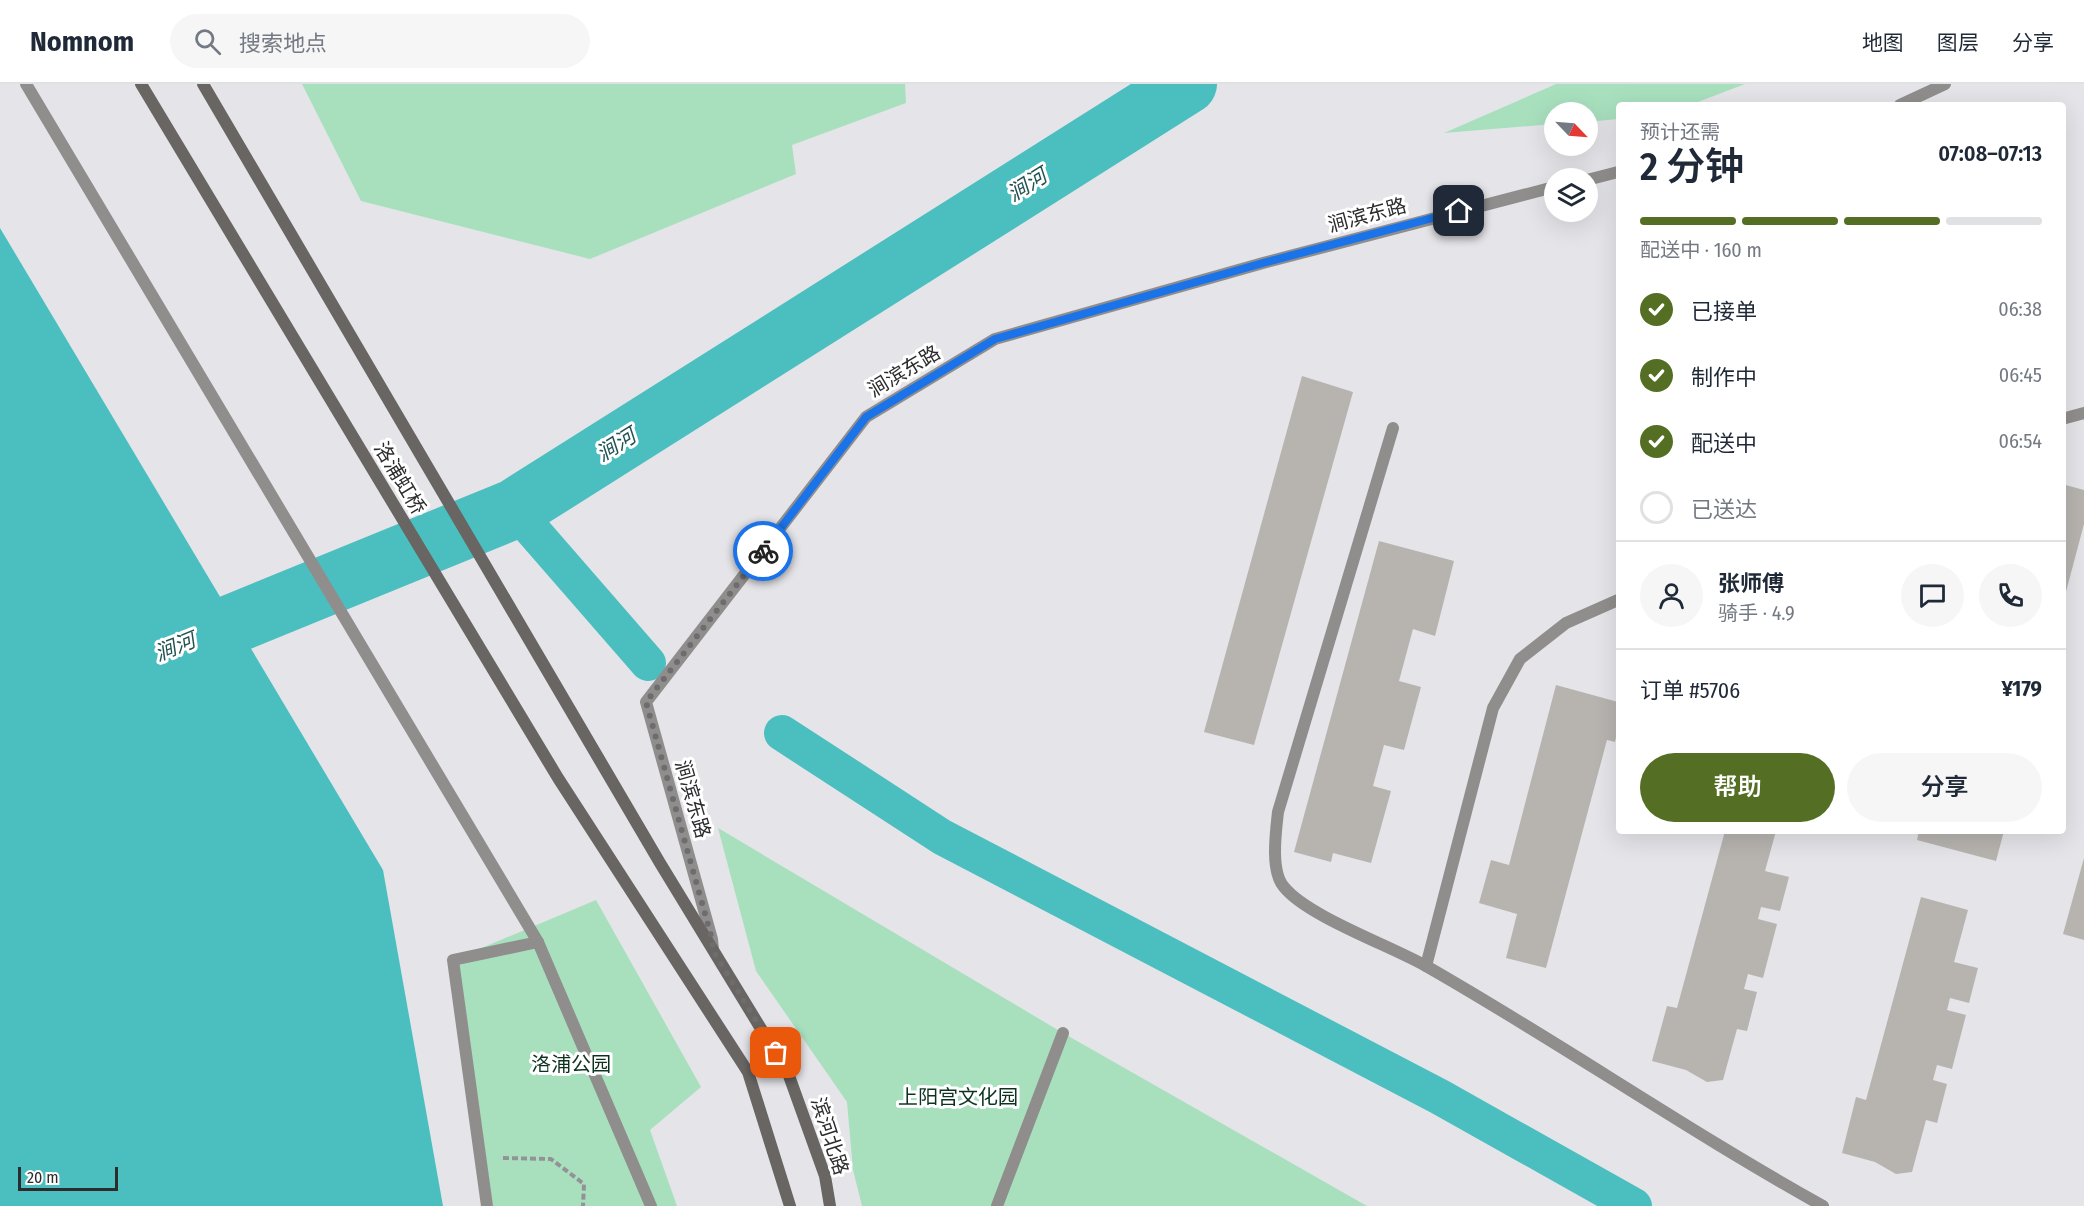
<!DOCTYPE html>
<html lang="zh">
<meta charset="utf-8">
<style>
body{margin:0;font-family:"Fira Sans Condensed","Noto Sans SC",sans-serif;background:#f6f6f7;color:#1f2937;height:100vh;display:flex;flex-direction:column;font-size:22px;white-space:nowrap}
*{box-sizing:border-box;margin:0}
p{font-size:20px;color:#747a83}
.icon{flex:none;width:33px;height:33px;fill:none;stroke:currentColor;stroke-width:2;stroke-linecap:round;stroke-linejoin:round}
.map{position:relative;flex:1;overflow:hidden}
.panel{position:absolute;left:1616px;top:18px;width:450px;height:732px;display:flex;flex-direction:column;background:#fff;border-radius:6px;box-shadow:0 6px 24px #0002}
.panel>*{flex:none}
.needle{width:39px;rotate:115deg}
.buttons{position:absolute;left:1544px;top:18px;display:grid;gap:12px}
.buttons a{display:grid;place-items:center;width:54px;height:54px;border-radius:50%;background:#fff;box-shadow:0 6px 24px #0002;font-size:30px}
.scale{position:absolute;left:18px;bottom:15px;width:100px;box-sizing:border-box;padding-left:6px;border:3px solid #2c2c2e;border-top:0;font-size:16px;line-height:21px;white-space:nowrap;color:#2c2c2e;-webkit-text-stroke:4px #fff;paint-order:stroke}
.pin{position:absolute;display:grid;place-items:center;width:51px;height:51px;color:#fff;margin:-26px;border-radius:12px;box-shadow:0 3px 9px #0006}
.courier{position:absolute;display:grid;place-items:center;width:60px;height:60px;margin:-30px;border:4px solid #1a73e8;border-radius:50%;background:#fff;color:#222;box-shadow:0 2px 8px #0007}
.overview em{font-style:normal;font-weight:600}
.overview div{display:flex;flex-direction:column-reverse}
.overview{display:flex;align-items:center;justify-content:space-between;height:102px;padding:0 24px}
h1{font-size:39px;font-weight:600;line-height:45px}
.bar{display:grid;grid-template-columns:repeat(4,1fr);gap:9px 6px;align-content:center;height:72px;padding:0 24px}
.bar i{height:8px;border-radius:4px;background:#e0e1e3}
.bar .on{background:#546f23}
.bar p{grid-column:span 4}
.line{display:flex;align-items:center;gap:15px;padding:0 24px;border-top:2px solid #e0e1e3}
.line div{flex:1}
.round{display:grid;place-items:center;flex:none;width:63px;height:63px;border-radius:32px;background:#f6f6f7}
ol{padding:0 24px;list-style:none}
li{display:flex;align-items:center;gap:18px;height:66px}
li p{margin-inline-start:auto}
li .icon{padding:6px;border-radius:50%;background:#546f23;color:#fff;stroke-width:4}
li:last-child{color:#747a83}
li i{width:33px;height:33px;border:3px solid #e0e1e3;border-radius:50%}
.primary-button{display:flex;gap:12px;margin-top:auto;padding:12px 24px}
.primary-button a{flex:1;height:69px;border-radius:36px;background:#546f23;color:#fff;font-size:24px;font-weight:600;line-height:69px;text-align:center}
.primary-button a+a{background:#f6f6f7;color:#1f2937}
header{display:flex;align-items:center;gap:36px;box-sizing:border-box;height:84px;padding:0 30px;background:#fff;border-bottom:2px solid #e0e1e3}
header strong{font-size:28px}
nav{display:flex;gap:33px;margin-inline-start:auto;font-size:21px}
.search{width:420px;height:54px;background:#f6f6f7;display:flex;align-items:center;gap:15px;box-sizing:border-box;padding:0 21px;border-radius:33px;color:#747a83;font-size:22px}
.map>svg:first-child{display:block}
</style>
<header>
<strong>Nomnom</strong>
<div class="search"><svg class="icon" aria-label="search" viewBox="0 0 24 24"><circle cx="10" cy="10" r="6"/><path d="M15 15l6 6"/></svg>搜索地点</div>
<nav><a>地图</a><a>图层</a><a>分享</a></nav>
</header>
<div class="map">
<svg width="2084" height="1122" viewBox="0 0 2084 1122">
<rect width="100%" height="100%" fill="#e5e4e9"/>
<!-- green -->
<g fill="#a8e0be">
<path d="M 302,0 L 905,0 L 906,19 L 792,61 L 796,90 L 590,175 L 361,117 Z"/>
<path d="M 1556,0 L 1745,0 L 1690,21 L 1618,21 L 1618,35 L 1587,38 L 1587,28 L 1554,28 L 1554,40 L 1444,49 Z"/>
<path d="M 718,744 L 1063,949 L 1367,1122 L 862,1122 L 853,1086 L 847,1018 L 756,887 Z"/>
<path d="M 596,816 L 701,1003 L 650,1046 L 677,1122 L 487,1122 L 453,876 Z"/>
</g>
<!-- water -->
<path fill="#4bbfbf" d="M 0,144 L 383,786 L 443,1122 L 0,1122 Z"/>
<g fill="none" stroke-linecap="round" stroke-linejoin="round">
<!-- canal -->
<g stroke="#4bbfbf" stroke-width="36">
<path d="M 514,425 L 648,579"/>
<path d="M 782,649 L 942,753 L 1440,1013 L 1634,1122"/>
</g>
<!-- river -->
<path stroke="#4bbfbf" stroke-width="60" d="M 159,570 L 514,425 L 1187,0"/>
</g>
<!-- building -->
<g fill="#b7b4b0">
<path d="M 1302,292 L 1353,308 L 1254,661 L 1204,648 Z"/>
<path d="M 2062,400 L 2084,406 L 2084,440 L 2063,519 Z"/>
<path d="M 1379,457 L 1454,477 L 1435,552 L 1413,545 L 1399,597 L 1421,603 L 1404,666 L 1384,661 L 1373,702 L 1391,707 L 1371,779 L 1333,769 L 1331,778 L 1294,768 Z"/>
<path d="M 1556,601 L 1618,618 L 1618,643 L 1615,658 L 1607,656 L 1546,884 L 1506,874 L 1517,830 L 1479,819 L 1491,776 L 1509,781 Z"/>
<path d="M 1725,747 L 1776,747 L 1765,787 L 1789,793 L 1780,827 L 1761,823 L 1758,835 L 1777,840 L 1763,894 L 1748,890 L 1744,905 L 1757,908 L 1747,947 L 1737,945 L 1723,996 L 1707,998 L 1686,986 L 1652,977 L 1667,922 L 1677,924 Z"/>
<path d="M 1919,747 L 2004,747 L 1996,777 L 1917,756 Z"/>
<path d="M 2084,774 L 2084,856 L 2063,850 Z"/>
<path d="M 1921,813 L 1968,826 L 1954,878 L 1978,884 L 1969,919 L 1950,914 L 1947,926 L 1966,931 L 1952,985 L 1937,981 L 1933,996 L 1947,1000 L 1937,1039 L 1926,1036 L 1912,1088 L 1896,1090 L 1875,1078 L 1842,1069 L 1856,1013 L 1866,1016 Z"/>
</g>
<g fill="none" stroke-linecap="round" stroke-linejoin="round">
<!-- path -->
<path stroke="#939296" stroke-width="4" stroke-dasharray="6 3" stroke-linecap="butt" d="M 503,1074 L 551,1075 L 584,1100 L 583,1122"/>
<!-- service -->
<g stroke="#908e8d" stroke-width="12">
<path d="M 2062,335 L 2084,329"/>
<path d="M 1393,344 L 1278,728 C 1276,747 1270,787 1284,803 C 1307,832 1391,862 1426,882 C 1561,959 1688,1047 1823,1122"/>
<path d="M 1426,882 L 1493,624 L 1520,575 L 1566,539 L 1618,516"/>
<path d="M 997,1122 L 1063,949"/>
</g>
<!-- pedestrian -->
<g stroke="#908e8d" stroke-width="12">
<path d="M 26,0 L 538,858 L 651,1122"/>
<path d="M 487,1122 L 453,876 L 538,858"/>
</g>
<!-- minor -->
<g stroke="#908e8d" stroke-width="12">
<path d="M 1900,21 L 1945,0"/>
<path d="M 1587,96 L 1618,88"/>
<path d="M 713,865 L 712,855 L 646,618 L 866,333 L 995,255 L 1263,179 L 1554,103"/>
</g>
<!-- secondary -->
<g stroke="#686563" stroke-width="12">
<path d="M 141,0 L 558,694 L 748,988 L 790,1122"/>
<path d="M 203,0 L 660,779 L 788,989 L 825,1092 L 830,1122"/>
</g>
</g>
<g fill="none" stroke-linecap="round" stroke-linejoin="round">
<!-- done -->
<path stroke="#6d6c6f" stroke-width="6" stroke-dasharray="0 10.8" d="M 763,467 L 646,618 L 712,855 L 713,867 L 776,969"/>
<!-- route -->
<path stroke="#1a73e8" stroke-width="8" d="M 763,467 L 866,333 L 995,255 L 1263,179 L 1459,127"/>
</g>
<g text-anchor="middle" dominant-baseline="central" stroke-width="6" stroke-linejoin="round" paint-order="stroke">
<!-- street labels -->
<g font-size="20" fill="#2c2c2e" stroke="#fff">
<text transform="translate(1367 131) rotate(-15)">涧滨东路</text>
<text transform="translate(904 287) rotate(-31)">涧滨东路</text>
<text transform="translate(400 394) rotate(59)">洛浦虹桥</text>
<text transform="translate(693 715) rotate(74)">涧滨东路</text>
<text transform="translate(830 1052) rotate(72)">滨河北路</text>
</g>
<!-- park labels -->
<g font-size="20" fill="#0e3220" stroke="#fff">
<text x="571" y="980">洛浦公园</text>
<text x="958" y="1013">上阳宫文化园</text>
</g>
<!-- water labels -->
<g font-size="21" font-style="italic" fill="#225353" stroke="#fff">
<text transform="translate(1027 101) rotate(-32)">涧河</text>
<text transform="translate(616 361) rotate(-32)">涧河</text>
<text transform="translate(175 563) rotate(-22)">涧河</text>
</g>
</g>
</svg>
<div class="buttons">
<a><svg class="needle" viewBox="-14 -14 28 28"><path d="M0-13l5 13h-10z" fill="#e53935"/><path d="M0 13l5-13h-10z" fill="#747a83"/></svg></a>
<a><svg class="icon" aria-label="layers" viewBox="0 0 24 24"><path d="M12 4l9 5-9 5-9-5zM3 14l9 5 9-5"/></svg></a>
</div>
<div class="scale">20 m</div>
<div class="pin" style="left:776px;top:969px;background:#ea580c"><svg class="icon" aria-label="bag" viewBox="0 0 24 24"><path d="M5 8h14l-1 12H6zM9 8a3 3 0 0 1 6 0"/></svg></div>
<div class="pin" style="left:1459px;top:127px;background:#1f2937"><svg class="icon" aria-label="home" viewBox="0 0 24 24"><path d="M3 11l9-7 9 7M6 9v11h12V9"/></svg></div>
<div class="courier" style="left:763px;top:467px"><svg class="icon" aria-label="bike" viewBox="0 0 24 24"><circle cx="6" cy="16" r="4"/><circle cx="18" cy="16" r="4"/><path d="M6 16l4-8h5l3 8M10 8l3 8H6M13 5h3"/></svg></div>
<section class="panel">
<div class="overview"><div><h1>2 分钟</h1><p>预计还需</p></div><em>07:08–07:13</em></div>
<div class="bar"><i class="on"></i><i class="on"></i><i class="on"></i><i></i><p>配送中 · 160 m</p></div>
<ol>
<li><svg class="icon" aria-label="check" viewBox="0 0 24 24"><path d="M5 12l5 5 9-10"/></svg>已接单<p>06:38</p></li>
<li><svg class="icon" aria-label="check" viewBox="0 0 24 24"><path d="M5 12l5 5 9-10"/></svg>制作中<p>06:45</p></li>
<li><svg class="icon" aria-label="check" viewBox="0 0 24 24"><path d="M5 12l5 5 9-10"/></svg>配送中<p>06:54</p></li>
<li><i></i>已送达</li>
</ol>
<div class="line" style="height:108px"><a class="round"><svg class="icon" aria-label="person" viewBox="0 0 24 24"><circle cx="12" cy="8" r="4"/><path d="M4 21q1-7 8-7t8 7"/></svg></a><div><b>张师傅</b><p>骑手 · 4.9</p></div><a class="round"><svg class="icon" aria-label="chat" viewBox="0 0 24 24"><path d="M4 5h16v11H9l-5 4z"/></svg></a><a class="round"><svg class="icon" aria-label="phone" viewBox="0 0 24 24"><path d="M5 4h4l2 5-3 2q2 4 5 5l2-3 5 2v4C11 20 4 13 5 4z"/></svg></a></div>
<div class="line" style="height:78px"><div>订单 #5706</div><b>¥179</b></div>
<div class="primary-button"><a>帮助</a><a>分享</a></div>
</section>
</div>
